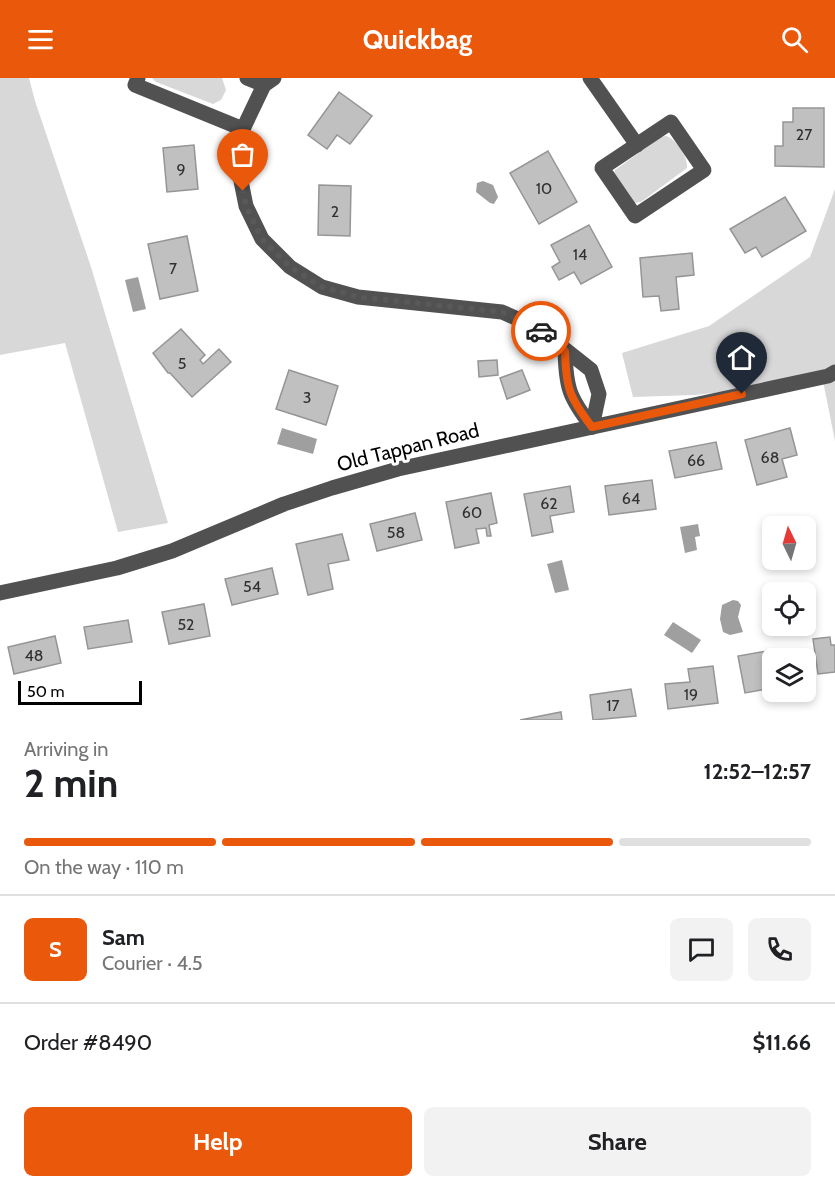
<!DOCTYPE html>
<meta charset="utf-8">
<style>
body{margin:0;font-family:Cabin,sans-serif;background:#f2f2f2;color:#202124;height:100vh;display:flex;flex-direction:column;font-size:22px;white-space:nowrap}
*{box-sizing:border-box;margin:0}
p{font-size:20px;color:#757577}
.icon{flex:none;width:33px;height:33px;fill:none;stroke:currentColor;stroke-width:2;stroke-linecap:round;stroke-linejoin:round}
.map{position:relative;height:642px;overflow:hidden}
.drawer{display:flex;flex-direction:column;background:#fff;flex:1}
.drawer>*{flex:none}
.needle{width:39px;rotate:355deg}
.controls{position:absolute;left:762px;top:438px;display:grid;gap:12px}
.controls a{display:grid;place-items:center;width:54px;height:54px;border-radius:9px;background:#fff;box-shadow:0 3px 9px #0003;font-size:30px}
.scale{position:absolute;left:18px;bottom:15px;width:124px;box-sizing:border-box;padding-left:6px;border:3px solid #000;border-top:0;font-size:16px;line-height:21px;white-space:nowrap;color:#000;-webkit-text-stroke:4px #fff;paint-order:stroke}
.pin{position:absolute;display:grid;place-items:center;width:51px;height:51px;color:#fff;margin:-62px -26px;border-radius:50% 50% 50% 0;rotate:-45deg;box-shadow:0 0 6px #0007}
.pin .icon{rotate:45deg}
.courier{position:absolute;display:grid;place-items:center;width:60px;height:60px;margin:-30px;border:4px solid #ea580c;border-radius:50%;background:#fff;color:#222;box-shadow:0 2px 8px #0007}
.head em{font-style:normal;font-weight:700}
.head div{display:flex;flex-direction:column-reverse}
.head{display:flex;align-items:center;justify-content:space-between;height:102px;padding:0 24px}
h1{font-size:39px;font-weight:700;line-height:45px}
.bar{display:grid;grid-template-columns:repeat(4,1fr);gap:9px 6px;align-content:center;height:72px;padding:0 24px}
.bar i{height:8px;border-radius:4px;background:#e0e0e0}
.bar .selected{background:#ea580c}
.bar p{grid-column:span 4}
.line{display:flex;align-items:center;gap:15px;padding:0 24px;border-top:2px solid #e0e0e0}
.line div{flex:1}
.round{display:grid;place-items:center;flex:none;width:63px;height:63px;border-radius:9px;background:#f2f2f2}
.primary-button{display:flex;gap:12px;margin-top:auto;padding:12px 24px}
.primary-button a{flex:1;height:69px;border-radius:9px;background:#ea580c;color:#fff;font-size:24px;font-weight:700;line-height:69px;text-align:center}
.primary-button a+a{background:#f2f2f2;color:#202124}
header{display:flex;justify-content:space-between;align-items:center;height:78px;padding:0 24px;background:#ea580c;color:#fff;font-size:27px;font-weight:700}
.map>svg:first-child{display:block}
</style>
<header><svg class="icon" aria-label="menu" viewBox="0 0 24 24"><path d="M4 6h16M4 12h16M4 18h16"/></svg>Quickbag<svg class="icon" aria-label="search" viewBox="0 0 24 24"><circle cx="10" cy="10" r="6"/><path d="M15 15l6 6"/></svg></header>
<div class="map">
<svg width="835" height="642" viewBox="0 0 835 642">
<rect width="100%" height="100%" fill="#fff"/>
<!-- green -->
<g fill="#d8d8d8">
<path d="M 0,0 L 29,0 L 35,23 L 91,189 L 168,445 L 118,454 L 65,265 L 0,277 Z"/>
<path d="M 152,0 L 222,0 L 226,12 L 221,22 L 213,26 L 156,4 Z"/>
<path d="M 666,58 C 676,61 688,79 687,90 L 641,124 L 634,125 L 614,96 L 615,92 L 661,59 Z"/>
<path d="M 835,111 L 835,363 L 823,303 L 695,317 L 633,319 L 622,275 L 709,248 L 810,179 Z"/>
</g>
<!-- water -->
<g fill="#9f9f9f">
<path d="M 483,103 L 493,107 L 498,119 L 494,126 L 490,125 L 476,114 L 477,105 Z"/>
<path d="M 138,199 L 146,231 L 133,234 L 125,202 Z"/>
<path d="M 282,350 L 317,361 L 313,376 L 277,366 Z"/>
<path d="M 698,446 L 700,458 L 695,459 L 697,472 L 685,475 L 680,449 Z"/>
<path d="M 562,482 L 569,512 L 555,515 L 547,486 Z"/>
<path d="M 733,522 L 738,523 L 741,527 L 738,539 L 743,554 L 730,557 L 723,554 L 720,541 L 722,527 Z"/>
<path d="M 673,544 L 701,562 L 692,575 L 664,557 Z"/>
</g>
<!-- building -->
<g fill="#c0c0c0" stroke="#959595" stroke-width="1.5">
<path d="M 339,14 L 372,38 L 350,66 L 337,57 L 327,71 L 308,57 Z"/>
<path d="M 793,30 L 824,30 L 824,89 L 775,88 L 775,68 L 783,68 L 783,44 L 793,44 Z"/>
<path d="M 194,67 L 198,111 L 167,114 L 163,70 Z"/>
<path d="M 548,73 L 577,124 L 539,146 L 510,95 Z"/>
<path d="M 319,107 L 351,108 L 350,158 L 318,157 Z"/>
<path d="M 785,119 L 806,153 L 762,179 L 756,169 L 745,175 L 730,151 Z"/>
<path d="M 589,147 L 612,189 L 581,206 L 574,194 L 559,202 L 552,189 L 560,184 L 551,167 Z"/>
<path d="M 187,158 L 198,213 L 160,221 L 148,166 Z"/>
<path d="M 692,175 L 694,197 L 676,199 L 679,231 L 661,233 L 659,218 L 643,219 L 640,180 Z"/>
<path d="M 181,251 L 205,277 L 200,282 L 203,286 L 219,271 L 231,284 L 192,319 L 170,295 L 168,295 L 153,275 Z"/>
<path d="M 497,282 L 498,297 L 479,299 L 478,283 Z"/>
<path d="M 289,292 L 338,308 L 326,347 L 276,331 Z"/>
<path d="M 522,292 L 530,312 L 507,321 L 500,300 Z"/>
<path d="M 790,350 L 797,377 L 782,381 L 787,399 L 757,407 L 745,362 Z"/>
<path d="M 716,364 L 722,391 L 675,400 L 669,373 Z"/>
<path d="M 652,402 L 656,431 L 609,437 L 605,408 Z"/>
<path d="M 570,408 L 574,434 L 550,438 L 553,454 L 532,458 L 524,416 Z"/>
<path d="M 491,415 L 497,445 L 489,447 L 491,458 L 487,458 L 486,450 L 476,451 L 479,465 L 455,470 L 446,424 Z"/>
<path d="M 415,435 L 422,462 L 377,473 L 370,446 Z"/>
<path d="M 342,456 L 349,482 L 328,486 L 333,511 L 308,517 L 296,466 Z"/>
<path d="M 272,490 L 278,516 L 232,527 L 225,501 Z"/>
<path d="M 204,526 L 210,558 L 169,566 L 162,534 Z"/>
<path d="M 128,542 L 132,564 L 88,571 L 84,549 Z"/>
<path d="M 55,558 L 61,585 L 14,596 L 8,569 Z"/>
<path d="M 830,559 L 831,567 L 835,567 L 835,594 L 818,596 L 813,561 Z"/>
<path d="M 779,571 L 780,580 L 772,580 L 772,610 L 745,615 L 738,578 Z"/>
<path d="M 713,588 L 718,625 L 668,631 L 665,606 L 690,604 L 688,591 Z"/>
<path d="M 631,611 L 636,638 L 593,642 L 590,617 Z"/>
<path d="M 561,634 L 562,642 L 520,642 Z"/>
</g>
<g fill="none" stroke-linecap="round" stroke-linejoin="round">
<!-- minor -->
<g stroke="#515151" stroke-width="15">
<path d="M 138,0 L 135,7 L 243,51"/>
<path d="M 247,0 L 264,7"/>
<path d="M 274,0 L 264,7 L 243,51 L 241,67 L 240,98 L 246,128 L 262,161 L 290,189 L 322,209 L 358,219 L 502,234 L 538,250 L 591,292 L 599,316 L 592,349"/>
<path d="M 590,0 L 637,67"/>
<path d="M 671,44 L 704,92 L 635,138 L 602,90 Z"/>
<path d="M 565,273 C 566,310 569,319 592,349"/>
<path d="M 0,515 L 117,490 L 172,473 L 284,426 L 332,410 L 398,391 L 828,298 L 835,294"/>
</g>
</g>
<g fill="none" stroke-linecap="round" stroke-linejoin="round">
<!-- done -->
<path stroke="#595959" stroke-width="6" stroke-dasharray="0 10.8" d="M 243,113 L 246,128 L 262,161 L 290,189 L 322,209 L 358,219 L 502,234 L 541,253"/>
<!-- route -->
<path stroke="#ea580c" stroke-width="8" d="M 541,253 L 565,273 C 566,310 569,319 592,349 L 742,316"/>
</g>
<g text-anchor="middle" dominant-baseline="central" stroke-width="6" stroke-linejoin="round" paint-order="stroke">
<!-- number labels -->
<g font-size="16" fill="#303030">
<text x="804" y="56">27</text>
<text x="181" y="91">9</text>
<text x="544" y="110">10</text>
<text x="335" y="133">2</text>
<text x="580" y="176">14</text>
<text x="173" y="190">7</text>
<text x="182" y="285">5</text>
<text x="307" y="319">3</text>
<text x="770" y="379">68</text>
<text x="696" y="382">66</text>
<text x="631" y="420">64</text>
<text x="549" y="425">62</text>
<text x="472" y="434">60</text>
<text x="396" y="454">58</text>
<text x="252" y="508">54</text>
<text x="186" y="546">52</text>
<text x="34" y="577">48</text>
<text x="691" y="616">19</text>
<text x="613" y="627">17</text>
</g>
<!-- street labels -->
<g font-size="20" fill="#000" stroke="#fff">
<text transform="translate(408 369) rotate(-14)">Old Tappan Road</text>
</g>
</g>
</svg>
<div class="controls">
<a><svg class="needle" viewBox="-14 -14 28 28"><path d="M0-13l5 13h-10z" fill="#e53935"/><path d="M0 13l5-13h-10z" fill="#757577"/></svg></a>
<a><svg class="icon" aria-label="locate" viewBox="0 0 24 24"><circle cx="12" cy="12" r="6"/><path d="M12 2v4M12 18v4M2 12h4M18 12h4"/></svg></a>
<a><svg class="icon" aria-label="layers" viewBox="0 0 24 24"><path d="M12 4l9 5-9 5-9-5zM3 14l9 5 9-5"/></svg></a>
</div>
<div class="scale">50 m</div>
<div class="pin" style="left:243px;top:113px;background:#ea580c"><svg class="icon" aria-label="bag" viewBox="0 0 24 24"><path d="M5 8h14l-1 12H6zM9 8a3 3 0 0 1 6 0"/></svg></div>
<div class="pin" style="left:742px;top:316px;background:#1f2937"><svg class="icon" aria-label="home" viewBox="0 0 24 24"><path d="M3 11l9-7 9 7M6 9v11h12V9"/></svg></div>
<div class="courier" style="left:541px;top:253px"><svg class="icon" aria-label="car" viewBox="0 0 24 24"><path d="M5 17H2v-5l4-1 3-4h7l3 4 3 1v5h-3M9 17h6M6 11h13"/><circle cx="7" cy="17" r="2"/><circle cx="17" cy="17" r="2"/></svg></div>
</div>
<section class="drawer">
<div class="head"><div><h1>2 min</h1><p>Arriving in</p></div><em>12:52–12:57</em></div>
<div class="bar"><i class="selected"></i><i class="selected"></i><i class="selected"></i><i></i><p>On the way · 110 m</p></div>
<div class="line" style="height:108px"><b class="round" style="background:#ea580c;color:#fff">S</b><div><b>Sam</b><p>Courier · 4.5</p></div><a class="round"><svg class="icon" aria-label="chat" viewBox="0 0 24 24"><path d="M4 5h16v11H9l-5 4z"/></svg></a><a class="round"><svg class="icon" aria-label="phone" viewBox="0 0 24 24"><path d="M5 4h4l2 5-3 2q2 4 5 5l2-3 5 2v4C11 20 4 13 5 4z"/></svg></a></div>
<div class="line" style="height:78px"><div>Order #8490</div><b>$11.66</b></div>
<div class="primary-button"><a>Help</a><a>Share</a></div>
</section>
